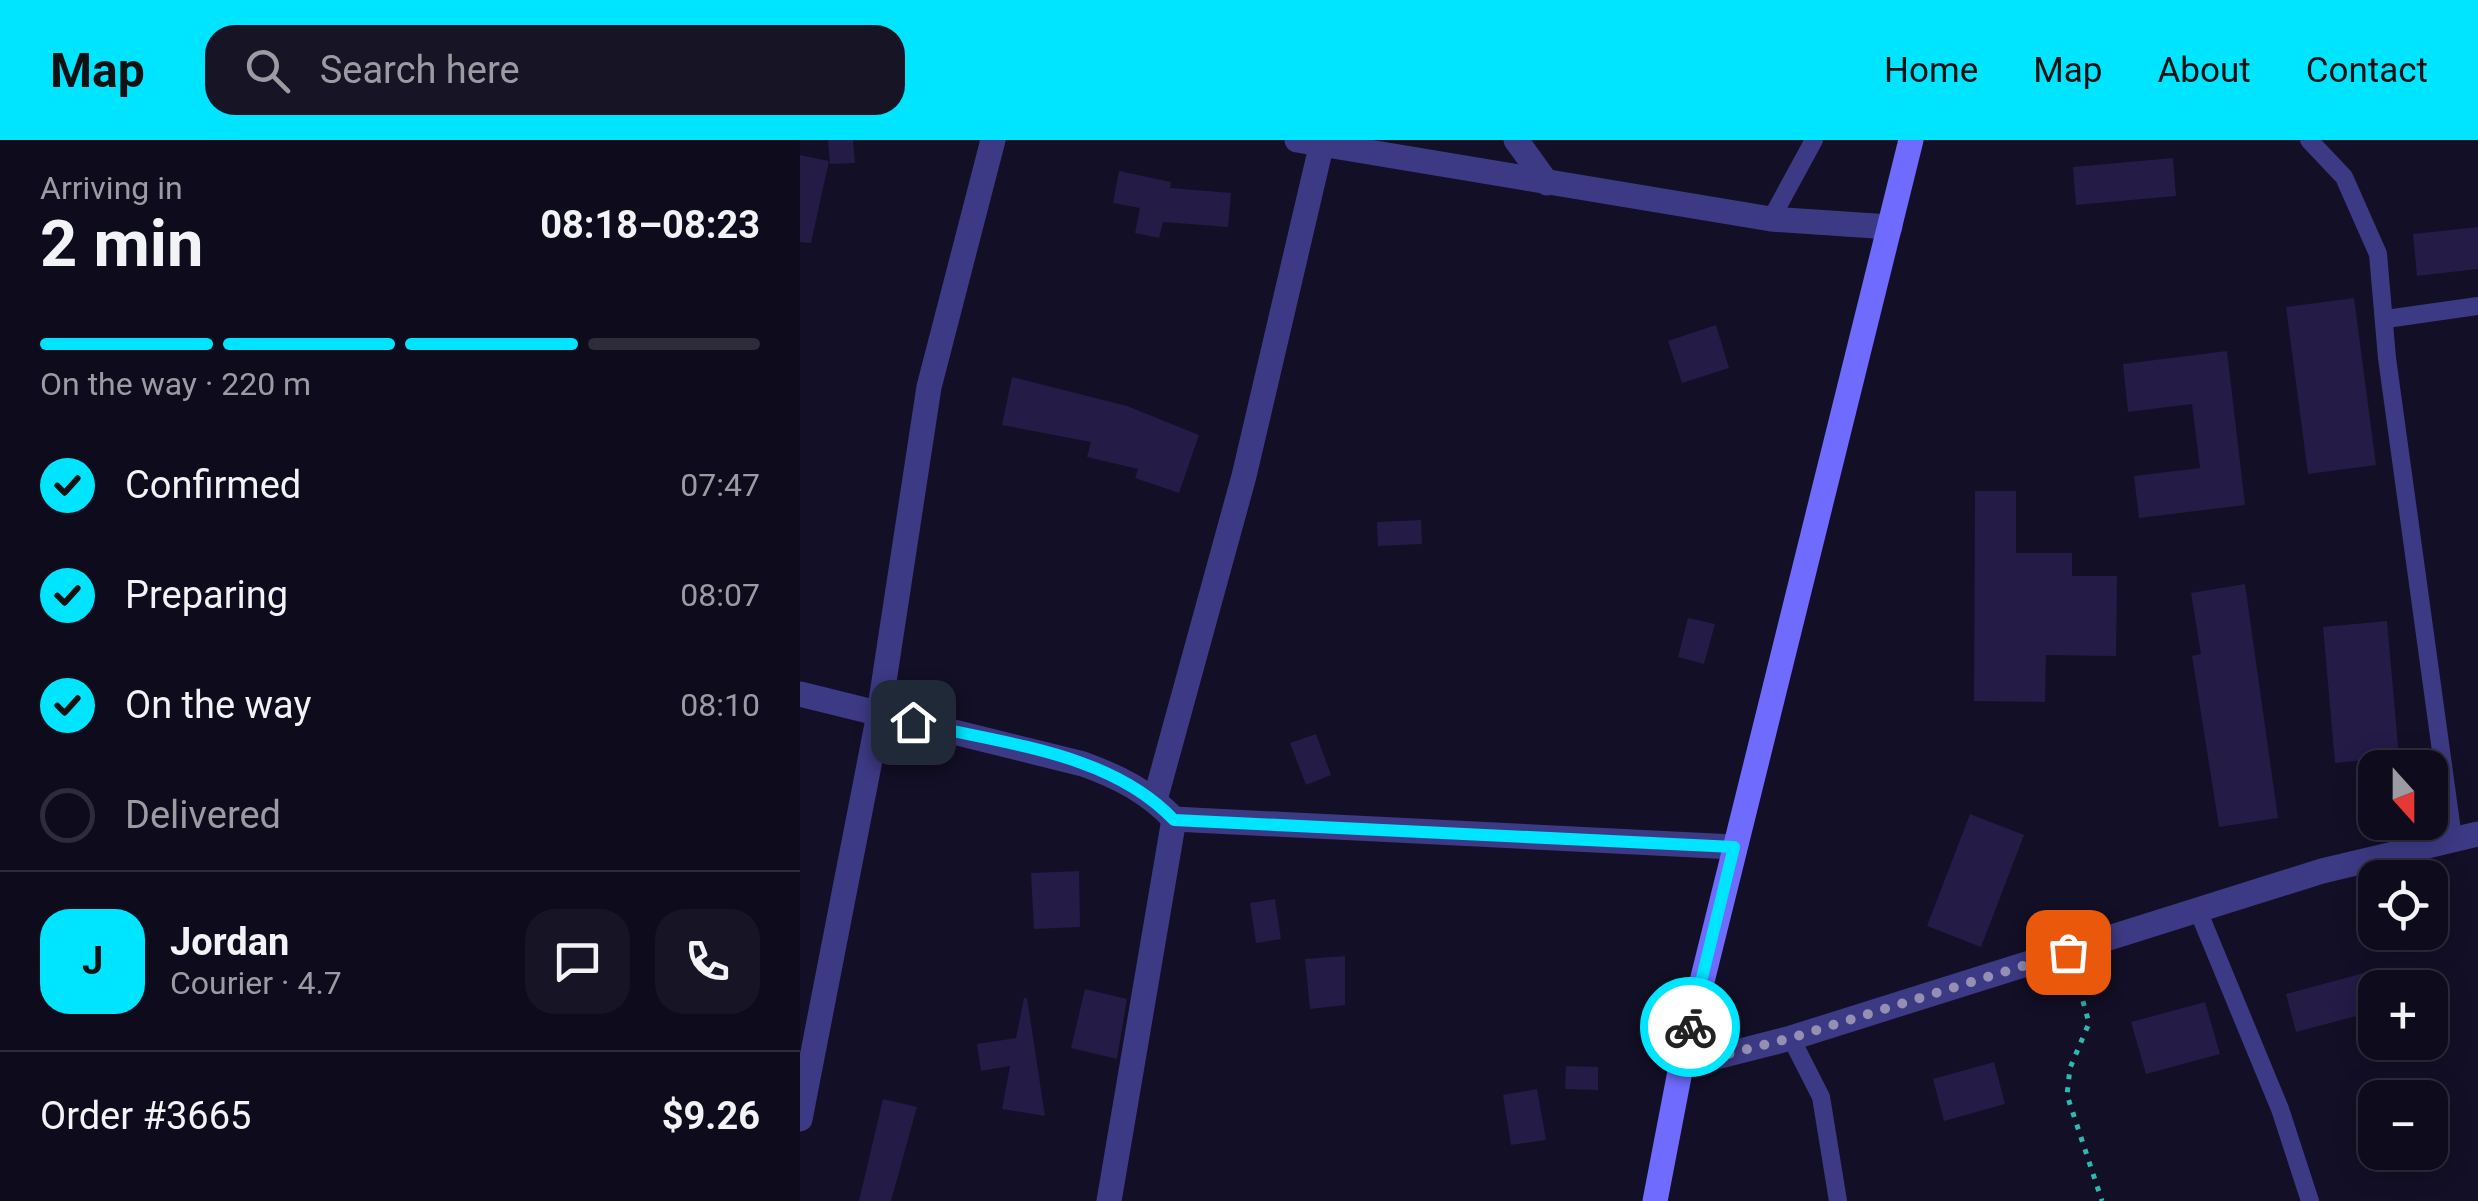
<!DOCTYPE html>
<meta charset="utf-8">
<style>
body{margin:0;font-family:Roboto,sans-serif;background:#171425;color:#f1f3f6;height:100vh;display:flex;flex-direction:column;font-size:38px;white-space:nowrap}
*{box-sizing:border-box;margin:0}
p{font-size:32px;color:#9b9ba3}
.icon{flex:none;width:55px;height:55px;fill:none;stroke:currentColor;stroke-width:2;stroke-linecap:round;stroke-linejoin:round}
.map{position:relative;flex:1;overflow:hidden}
.panel{display:flex;flex-direction:column;background:#0e0b1c;width:800px}
.panel>*{flex:none}
.needle{width:65px;rotate:159deg}
.fabs{position:absolute;left:1558px;top:610px;display:grid;gap:20px}
.fabs a{display:grid;place-items:center;width:90px;height:90px;border-radius:20px;background:#0e0b1c;box-shadow:0 5px 25px #0003,0 0 0 2px #2e2b3b;font-size:50px}
.pin{position:absolute;display:grid;place-items:center;width:85px;height:85px;color:#fff;margin:-42px;border-radius:20px;box-shadow:0 5px 15px #0006}
.courier{position:absolute;display:grid;place-items:center;width:100px;height:100px;margin:-50px;border:8px solid #00e5ff;border-radius:50%;background:#fff;color:#222;box-shadow:0 2px 12px #0007}
.headline em{font-style:normal;font-weight:700}
.headline div{display:flex;flex-direction:column-reverse}
.headline{display:flex;align-items:center;justify-content:space-between;height:170px;padding:0 40px}
h1{font-size:65px;font-weight:700;line-height:75px}
.bar{display:grid;grid-template-columns:repeat(4,1fr);gap:15px 10px;align-content:center;height:120px;padding:0 40px}
.bar i{height:12px;border-radius:8px;background:#2e2b3b}
.bar .current{background:#00e5ff}
.bar p{grid-column:span 4}
.line{display:flex;align-items:center;gap:25px;padding:0 40px;border-top:2px solid #2e2b3b}
.line div{flex:1}
.round{display:grid;place-items:center;flex:none;width:105px;height:105px;border-radius:30px;background:#171425}
ol{padding:0 40px;list-style:none}
li{display:flex;align-items:center;gap:30px;height:110px}
li p{margin-inline-start:auto}
li .icon{padding:10px;border-radius:50%;background:#00e5ff;color:#111;stroke-width:4}
li:last-child{color:#9b9ba3}
li i{width:55px;height:55px;border:5px solid #2e2b3b;border-radius:50%}
header{display:flex;align-items:center;gap:60px;box-sizing:border-box;height:140px;padding:0 50px;background:#00e5ff;color:#111}
header strong{font-size:48px}
nav{display:flex;gap:55px;margin-inline-start:auto;font-size:35px}
.search{width:700px;height:90px;background:#171425;display:flex;align-items:center;gap:25px;box-sizing:border-box;padding:0 35px;border-radius:30px;color:#9b9ba3;font-size:38px}
main{display:flex;flex:1;min-height:0}
.map>svg:first-child{display:block}
</style>
<header>
<strong>Map</strong>
<div class="search"><svg class="icon" aria-label="search" viewBox="0 0 24 24"><circle cx="10" cy="10" r="6"/><path d="M15 15l6 6"/></svg>Search here</div>
<nav><a>Home</a><a>Map</a><a>About</a><a>Contact</a></nav>
</header>
<main>
<section class="panel">
<div class="headline"><div><h1>2 min</h1><p>Arriving in</p></div><em>08:18–08:23</em></div>
<div class="bar"><i class="current"></i><i class="current"></i><i class="current"></i><i></i><p>On the way · 220 m</p></div>
<ol>
<li><svg class="icon" aria-label="check" viewBox="0 0 24 24"><path d="M5 12l5 5 9-10"/></svg>Confirmed<p>07:47</p></li>
<li><svg class="icon" aria-label="check" viewBox="0 0 24 24"><path d="M5 12l5 5 9-10"/></svg>Preparing<p>08:07</p></li>
<li><svg class="icon" aria-label="check" viewBox="0 0 24 24"><path d="M5 12l5 5 9-10"/></svg>On the way<p>08:10</p></li>
<li><i></i>Delivered</li>
</ol>
<div class="line" style="height:180px"><b class="round" style="background:#00e5ff;color:#111">J</b><div><b>Jordan</b><p>Courier · 4.7</p></div><a class="round"><svg class="icon" aria-label="chat" viewBox="0 0 24 24"><path d="M4 5h16v11H9l-5 4z"/></svg></a><a class="round"><svg class="icon" aria-label="phone" viewBox="0 0 24 24"><path d="M5 4h4l2 5-3 2q2 4 5 5l2-3 5 2v4C11 20 4 13 5 4z"/></svg></a></div>
<div class="line" style="height:130px"><div>Order #3665</div><b>$9.26</b></div>
</section>
<div class="map">
<svg width="1678" height="1061" viewBox="0 0 1678 1061">
<rect width="100%" height="100%" fill="#130f26"/>
<!-- building -->
<g fill="#241b47">
<path d="M 28,0 L 53,0 L 55,23 L 30,24 Z"/>
<path d="M 0,15 L 29,21 L 11,103 L 0,102 Z"/>
<path d="M 1373,18 L 1376,56 L 1276,65 L 1273,27 Z"/>
<path d="M 319,31 L 371,42 L 370,48 L 431,53 L 428,87 L 363,82 L 359,98 L 335,93 L 340,68 L 313,63 Z"/>
<path d="M 1678,87 L 1678,129 L 1617,136 L 1613,94 Z"/>
<path d="M 1554,158 L 1576,325 L 1508,334 L 1486,167 Z"/>
<path d="M 916,185 L 929,228 L 882,243 L 868,201 Z"/>
<path d="M 1427,211 L 1445,365 L 1339,378 L 1334,336 L 1400,328 L 1392,264 L 1328,272 L 1323,224 Z"/>
<path d="M 212,237 L 327,266 L 399,295 L 379,353 L 335,338 L 338,329 L 287,317 L 291,302 L 202,285 Z"/>
<path d="M 1175,351 L 1216,351 L 1216,413 L 1272,413 L 1272,436 L 1317,436 L 1316,516 L 1246,515 L 1245,562 L 1174,561 Z"/>
<path d="M 621,380 L 622,404 L 578,406 L 577,382 Z"/>
<path d="M 1445,444 L 1478,678 L 1419,687 L 1392,516 L 1401,514 L 1391,453 Z"/>
<path d="M 888,478 L 915,484 L 904,524 L 878,517 Z"/>
<path d="M 1587,481 L 1599,617 L 1535,623 L 1523,487 Z"/>
<path d="M 516,594 L 531,635 L 506,645 L 490,603 Z"/>
<path d="M 1170,674 L 1224,695 L 1181,807 L 1127,786 Z"/>
<path d="M 279,731 L 280,787 L 234,789 L 231,733 Z"/>
<path d="M 475,759 L 481,799 L 456,803 L 450,763 Z"/>
<path d="M 545,816 L 545,865 L 510,869 L 505,819 Z"/>
<path d="M 1575,830 L 1575,871 L 1496,892 L 1486,854 Z"/>
<path d="M 285,849 L 327,859 L 317,919 L 271,908 Z"/>
<path d="M 224,858 L 227,858 L 245,976 L 202,969 L 210,926 L 181,931 L 177,904 L 216,898 Z"/>
<path d="M 1405,862 L 1420,914 L 1346,934 L 1331,882 Z"/>
<path d="M 1194,922 L 1205,964 L 1144,981 L 1133,939 Z"/>
<path d="M 766,926 L 798,927 L 798,950 L 765,949 Z"/>
<path d="M 737,949 L 746,1000 L 711,1005 L 703,955 Z"/>
<path d="M 83,959 L 117,967 L 91,1061 L 59,1061 Z"/>
</g>
<g fill="none" stroke-linecap="round" stroke-linejoin="round">
<!-- path -->
<path stroke="#2fb8b0" stroke-width="5" stroke-dasharray="5 8" stroke-linecap="butt" d="M 1276,836 L 1289,883 L 1270,928 L 1267,955 L 1302,1061"/>
<!-- lane -->
<g stroke="#3d3a85" stroke-width="18">
<path d="M 1509,0 L 1544,37 L 1578,114 L 1587,218 L 1653,698"/>
<path d="M 971,79 L 1014,0"/>
<path d="M 1586,179 L 1678,166"/>
<path d="M 1397,768 L 1480,969 L 1510,1061"/>
<path d="M 991,898 L 1021,957 L 1038,1061"/>
</g>
<!-- street -->
<g stroke="#3d3a85" stroke-width="25">
<path d="M 497,0 L 971,79 L 1090,87"/>
<path d="M 716,0 L 747,43"/>
<path d="M 0,554 L 283,624 C 319,637 347,651 374,679 L 934,707"/>
<path d="M 355,660 L 444,336 L 521,7"/>
<path d="M 881,926 L 991,898 L 1522,731 L 1678,694"/>
<path d="M 0,979 L 79,574 L 129,247 L 193,0"/>
<path d="M 309,1061 L 374,679"/>
</g>
<!-- secondary -->
<path stroke="#6f6bff" stroke-width="25" d="M 855,1061 L 881,926 L 1111,0"/>
</g>
<g fill="none" stroke-linecap="round" stroke-linejoin="round">
<!-- done -->
<path stroke="#948fb3" stroke-width="10" stroke-dasharray="0 18" d="M 890,887 L 881,926 L 991,898 L 1268,812"/>
<!-- route -->
<path stroke="#00e5ff" stroke-width="12" d="M 113,582 C 200,604 309,611 374,680 L 934,707 L 890,887"/>
</g>
</svg>
<div class="fabs">
<a><svg class="needle" viewBox="-14 -14 28 28"><path d="M0-13l5 13h-10z" fill="#e53935"/><path d="M0 13l5-13h-10z" fill="#9b9ba3"/></svg></a>
<a><svg class="icon" aria-label="locate" viewBox="0 0 24 24"><circle cx="12" cy="12" r="6"/><path d="M12 2v4M12 18v4M2 12h4M18 12h4"/></svg></a>
<a>+</a>
<a>−</a>
</div>
<div class="pin" style="left:1268px;top:812px;background:#ea580c"><svg class="icon" aria-label="bag" viewBox="0 0 24 24"><path d="M5 8h14l-1 12H6zM9 8a3 3 0 0 1 6 0"/></svg></div>
<div class="pin" style="left:113px;top:582px;background:#1f2937"><svg class="icon" aria-label="home" viewBox="0 0 24 24"><path d="M3 11l9-7 9 7M6 9v11h12V9"/></svg></div>
<div class="courier" style="left:890px;top:887px"><svg class="icon" aria-label="bike" viewBox="0 0 24 24"><circle cx="6" cy="16" r="4"/><circle cx="18" cy="16" r="4"/><path d="M6 16l4-8h5l3 8M10 8l3 8H6M13 5h3"/></svg></div>
</div>
</main>
